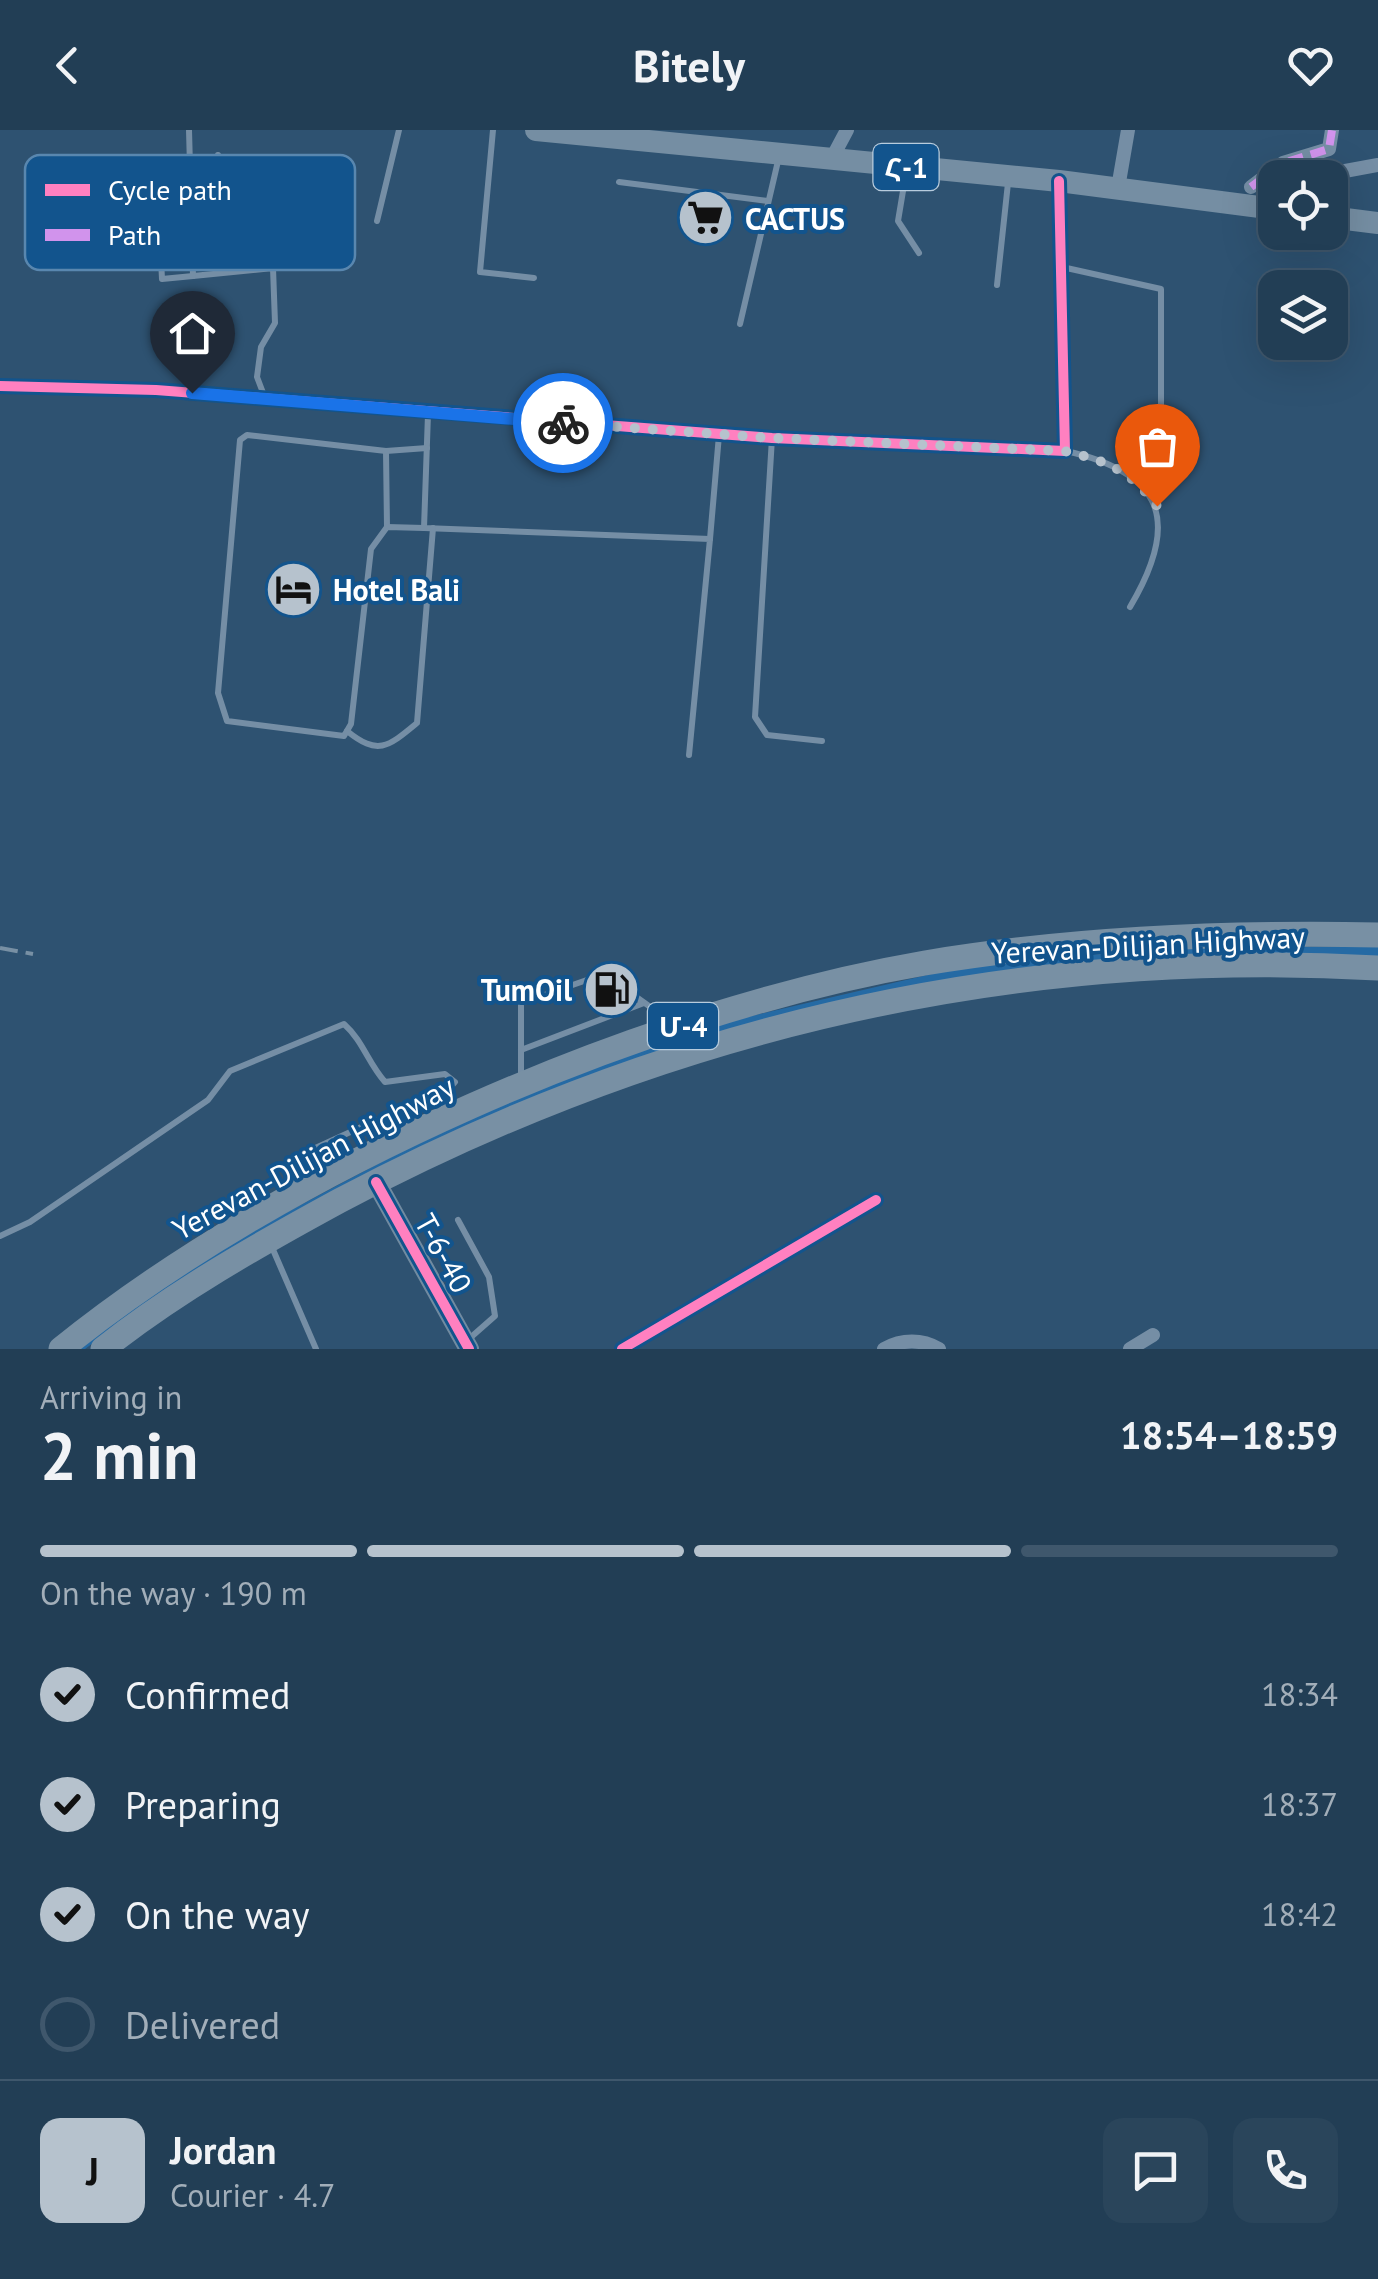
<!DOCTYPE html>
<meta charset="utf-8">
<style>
body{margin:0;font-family:"PT Sans","Noto Sans Armenian",sans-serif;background:#2a455b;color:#f1f3f6;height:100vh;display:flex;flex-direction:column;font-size:38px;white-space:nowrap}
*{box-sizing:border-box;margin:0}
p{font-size:32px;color:#a2aeb9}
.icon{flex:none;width:55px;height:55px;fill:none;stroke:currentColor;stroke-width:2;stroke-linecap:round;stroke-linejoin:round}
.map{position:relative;height:1219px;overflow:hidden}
.panel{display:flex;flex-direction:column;background:#223e55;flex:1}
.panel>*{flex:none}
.buttons{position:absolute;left:1258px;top:30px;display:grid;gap:20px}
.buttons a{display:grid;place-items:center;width:90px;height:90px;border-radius:20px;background:#223e55;box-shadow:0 10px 40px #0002,0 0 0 2px #3f576c;font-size:50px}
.pin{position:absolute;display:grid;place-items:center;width:85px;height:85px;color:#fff;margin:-102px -42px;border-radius:50% 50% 50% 0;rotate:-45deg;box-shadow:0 0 10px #0007}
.pin .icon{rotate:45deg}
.courier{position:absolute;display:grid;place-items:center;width:100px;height:100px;margin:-50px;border:8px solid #1a73e8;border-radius:50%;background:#fff;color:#222;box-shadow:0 2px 12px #0007}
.headline em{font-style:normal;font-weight:700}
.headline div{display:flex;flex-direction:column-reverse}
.headline{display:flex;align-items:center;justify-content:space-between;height:170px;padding:0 40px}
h1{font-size:65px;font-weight:700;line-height:75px}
.bar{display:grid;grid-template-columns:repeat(4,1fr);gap:15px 10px;align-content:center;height:120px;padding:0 40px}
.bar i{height:12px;border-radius:8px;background:#3f576c}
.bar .on{background:#b6c2cd}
.bar p{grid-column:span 4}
.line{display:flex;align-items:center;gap:25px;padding:0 40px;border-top:2px solid #3f576c}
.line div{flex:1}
.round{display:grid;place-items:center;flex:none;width:105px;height:105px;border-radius:20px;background:#2a455b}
ol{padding:0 40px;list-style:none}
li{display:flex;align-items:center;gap:30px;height:110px}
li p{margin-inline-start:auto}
li .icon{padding:10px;border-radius:50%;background:#b6c2cd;color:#111;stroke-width:4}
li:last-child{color:#a2aeb9}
li i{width:55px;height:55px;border:5px solid #3f576c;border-radius:50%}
header{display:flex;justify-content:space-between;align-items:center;height:130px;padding:0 40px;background:#223e55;font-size:45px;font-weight:700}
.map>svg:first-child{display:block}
</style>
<header><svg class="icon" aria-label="back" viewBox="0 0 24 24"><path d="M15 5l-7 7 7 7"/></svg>Bitely<svg class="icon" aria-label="heart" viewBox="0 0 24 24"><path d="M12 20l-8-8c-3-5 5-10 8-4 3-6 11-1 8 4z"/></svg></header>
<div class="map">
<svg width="1378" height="1219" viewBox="0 0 1378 1219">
<rect width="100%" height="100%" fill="#2e5271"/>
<!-- green -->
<path fill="#256aa4" d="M 1172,816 L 1378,817 L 1378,826 L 1096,831 L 586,950 L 105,1204 L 85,1219 L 72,1219 L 218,1119 L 466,987 L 598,934 L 734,890 L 953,839 Z"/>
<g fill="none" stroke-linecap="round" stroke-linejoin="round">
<!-- lane -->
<g stroke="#758ea5" stroke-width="6">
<path d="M 189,0 L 193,146 L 273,138 L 275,193 L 261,217 L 257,247 L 265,268"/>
<path d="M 493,0 L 480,142 L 534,148"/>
<path d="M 218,25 L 226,142"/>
<path d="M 906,43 L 898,91 L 919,123"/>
<path d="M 619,52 L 768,71"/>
<path d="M 377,91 L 399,0"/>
<path d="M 1062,137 L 1161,159 L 1161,301"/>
<path d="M 193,146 L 162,149 L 159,89 L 222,79"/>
<path d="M 997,155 L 1008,53"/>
<path d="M 740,194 L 778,31"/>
<path d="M 428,284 L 424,398 L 710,409 L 689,625"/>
<path d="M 772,308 L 755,587 L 767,605 L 822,611"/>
<path d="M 386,321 L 387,397"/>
<path d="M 1066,321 C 1164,343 1181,391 1130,477"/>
<path d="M 424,398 L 387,397 L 371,419 L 351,594 L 344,606 L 227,591 L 218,563 L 240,310 L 247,305 L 386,321 L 427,318"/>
<path d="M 710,409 L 719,305"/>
<path d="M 347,601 C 378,626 388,617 417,593 L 433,398"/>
<path d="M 521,920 L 644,873"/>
<path d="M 521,947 L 521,873 L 604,844 L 670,891"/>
<path d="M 287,1031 L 370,993 L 439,970 L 450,981"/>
<path d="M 458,1090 L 489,1147 L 495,1186 L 470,1208"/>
<path d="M 0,1106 L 30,1092 L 208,970 L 230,941 L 344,894 C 363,911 368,933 385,952 L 445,944 L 455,952 L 439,970"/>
<path d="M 271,1115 L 316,1219"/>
</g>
<!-- street -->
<g stroke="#758ea5" stroke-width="14">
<path d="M 831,30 L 847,0"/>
<path d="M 1307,48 L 1378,35"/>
<path d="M 1251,57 L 1283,33 L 1329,19 L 1332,0"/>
<path d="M 1118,58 L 1128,0"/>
<path d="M 0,256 L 156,260 L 772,308 L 1065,321 L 1059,51"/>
<path d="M 622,1219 L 876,1070"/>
<path d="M 884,1219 C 902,1209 922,1209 939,1219"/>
<path d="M 1130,1219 L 1153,1205"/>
</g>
<!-- secondary -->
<path stroke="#718ba1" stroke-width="20" d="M 376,1052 L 469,1219"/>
<!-- primary -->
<g stroke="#758ea3" stroke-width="22">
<path d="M 536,0 L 1059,51 L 1275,79"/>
<path d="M 1330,87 L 1378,93"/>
</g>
<!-- highway -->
<g stroke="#7890a4" stroke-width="25">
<path d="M 61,1219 C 285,1038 641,882 925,833 C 1075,808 1227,802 1378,805"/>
<path d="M 103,1219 C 175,1162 258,1115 339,1071 C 663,899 1011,817 1378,838"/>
</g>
<!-- rail -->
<path stroke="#7890a4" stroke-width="4" stroke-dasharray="18 8" stroke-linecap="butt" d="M 0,818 L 33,824"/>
<!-- quiet -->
<path stroke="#d193ec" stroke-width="8" stroke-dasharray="15 8" stroke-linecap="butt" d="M 1251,57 L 1283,33 L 1329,19 L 1332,0"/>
<defs>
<g id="cycleway">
<path d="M 0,256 L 156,260 L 772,308 L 1065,321 L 1059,51"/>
<path d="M 376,1052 L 469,1219"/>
<path d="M 622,1219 L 876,1070"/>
</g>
</defs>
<!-- cycleway casing -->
<use href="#cycleway" stroke="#12548d" stroke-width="16"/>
<!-- cycleway -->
<use href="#cycleway" stroke="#ff80c0" stroke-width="10"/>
</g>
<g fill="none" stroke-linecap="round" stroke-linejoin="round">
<!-- done -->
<path stroke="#b6c2cd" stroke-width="10" stroke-dasharray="0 18" d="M 563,293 L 772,308 L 1064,321 C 1107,331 1130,340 1157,376"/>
<!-- route -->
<path stroke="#1a73e8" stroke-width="12" d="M 192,263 L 563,293"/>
</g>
<!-- icons -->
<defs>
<symbol id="supermarket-disc" viewBox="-11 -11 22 22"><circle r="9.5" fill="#b6c2cd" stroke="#12548d"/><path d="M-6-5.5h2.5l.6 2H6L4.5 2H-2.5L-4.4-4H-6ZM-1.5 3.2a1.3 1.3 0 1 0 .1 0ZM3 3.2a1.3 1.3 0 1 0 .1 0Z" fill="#111"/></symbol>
<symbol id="hotel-disc" viewBox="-11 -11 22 22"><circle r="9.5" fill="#b6c2cd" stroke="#12548d"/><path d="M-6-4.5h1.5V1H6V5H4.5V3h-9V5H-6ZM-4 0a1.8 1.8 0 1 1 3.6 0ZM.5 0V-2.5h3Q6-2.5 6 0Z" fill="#111"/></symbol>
<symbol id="fuel-disc" viewBox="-11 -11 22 22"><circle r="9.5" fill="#b6c2cd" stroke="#12548d"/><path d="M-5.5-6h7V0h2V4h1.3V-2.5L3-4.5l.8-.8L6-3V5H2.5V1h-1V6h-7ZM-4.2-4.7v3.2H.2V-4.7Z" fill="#111"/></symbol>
</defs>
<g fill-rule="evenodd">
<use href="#supermarket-disc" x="674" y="56" width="63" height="63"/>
<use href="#hotel-disc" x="262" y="428" width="63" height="63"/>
<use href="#fuel-disc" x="580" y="828" width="63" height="63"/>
</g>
<g text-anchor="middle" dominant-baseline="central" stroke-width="8" stroke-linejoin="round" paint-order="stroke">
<!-- shield labels -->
<g fill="#12548d" stroke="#b8ccdd" stroke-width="2.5">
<rect x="873.5" y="14" width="65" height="46" rx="8"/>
<rect x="648" y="873" width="70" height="46" rx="8"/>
</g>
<g font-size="28" font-weight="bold" fill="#fff">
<text x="906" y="37">Հ-1</text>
<text x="683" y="896">Մ-4</text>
</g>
<!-- poi labels -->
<g font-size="30" font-weight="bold" fill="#fff" stroke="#12548d" text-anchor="start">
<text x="745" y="88">CACTUS</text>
<text x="333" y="459">Hotel Bali</text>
<text x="572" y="859" text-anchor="end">TumOil</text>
</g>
<!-- street labels -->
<g font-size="30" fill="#fff" stroke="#12548d">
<text transform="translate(1148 814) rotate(-3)">Yerevan-Dilijan Highway</text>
<text transform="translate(313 1027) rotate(-28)">Yerevan-Dilijan Highway</text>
<text transform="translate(444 1123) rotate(61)">T-6-40</text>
</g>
</g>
<!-- legend -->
<rect x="25" y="25" width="330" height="115" rx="15" fill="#12548d" stroke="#5987af" stroke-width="2.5"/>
<rect x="45" y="54" width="45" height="12" fill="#ff80c0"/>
<rect x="45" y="99" width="45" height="12" fill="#d193ec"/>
<g font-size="28" fill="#fff">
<text x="108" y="70">Cycle path</text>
<text x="108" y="115">Path</text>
</g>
</svg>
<div class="buttons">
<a><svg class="icon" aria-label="locate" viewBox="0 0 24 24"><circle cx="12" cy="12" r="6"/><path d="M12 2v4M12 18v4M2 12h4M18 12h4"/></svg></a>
<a><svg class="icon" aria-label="layers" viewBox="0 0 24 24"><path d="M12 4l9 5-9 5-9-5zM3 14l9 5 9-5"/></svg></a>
</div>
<div class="pin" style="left:1157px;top:376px;background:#ea580c"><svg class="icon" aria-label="bag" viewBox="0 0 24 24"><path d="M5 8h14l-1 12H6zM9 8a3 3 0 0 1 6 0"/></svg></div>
<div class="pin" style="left:192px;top:263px;background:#1f2937"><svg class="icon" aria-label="home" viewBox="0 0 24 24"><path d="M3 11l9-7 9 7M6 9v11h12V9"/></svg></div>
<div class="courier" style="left:563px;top:293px"><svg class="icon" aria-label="bike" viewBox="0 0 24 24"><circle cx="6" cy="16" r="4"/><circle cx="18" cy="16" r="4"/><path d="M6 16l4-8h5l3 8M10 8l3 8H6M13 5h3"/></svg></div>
</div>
<section class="panel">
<div class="headline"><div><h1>2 min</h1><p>Arriving in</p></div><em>18:54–18:59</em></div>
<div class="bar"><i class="on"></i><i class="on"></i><i class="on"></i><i></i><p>On the way · 190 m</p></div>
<ol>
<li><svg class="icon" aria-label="check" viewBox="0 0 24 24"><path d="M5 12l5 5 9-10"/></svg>Confirmed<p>18:34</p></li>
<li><svg class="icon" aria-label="check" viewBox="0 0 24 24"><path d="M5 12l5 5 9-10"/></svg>Preparing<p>18:37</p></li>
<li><svg class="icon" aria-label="check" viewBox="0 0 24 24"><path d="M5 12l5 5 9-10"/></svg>On the way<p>18:42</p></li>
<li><i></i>Delivered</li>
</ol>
<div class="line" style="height:180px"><b class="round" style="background:#b6c2cd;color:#111">J</b><div><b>Jordan</b><p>Courier · 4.7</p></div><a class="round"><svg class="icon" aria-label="chat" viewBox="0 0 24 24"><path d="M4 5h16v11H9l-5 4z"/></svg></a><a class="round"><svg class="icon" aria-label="phone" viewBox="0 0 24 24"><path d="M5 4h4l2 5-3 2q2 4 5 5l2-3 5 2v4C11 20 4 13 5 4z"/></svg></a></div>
</section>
